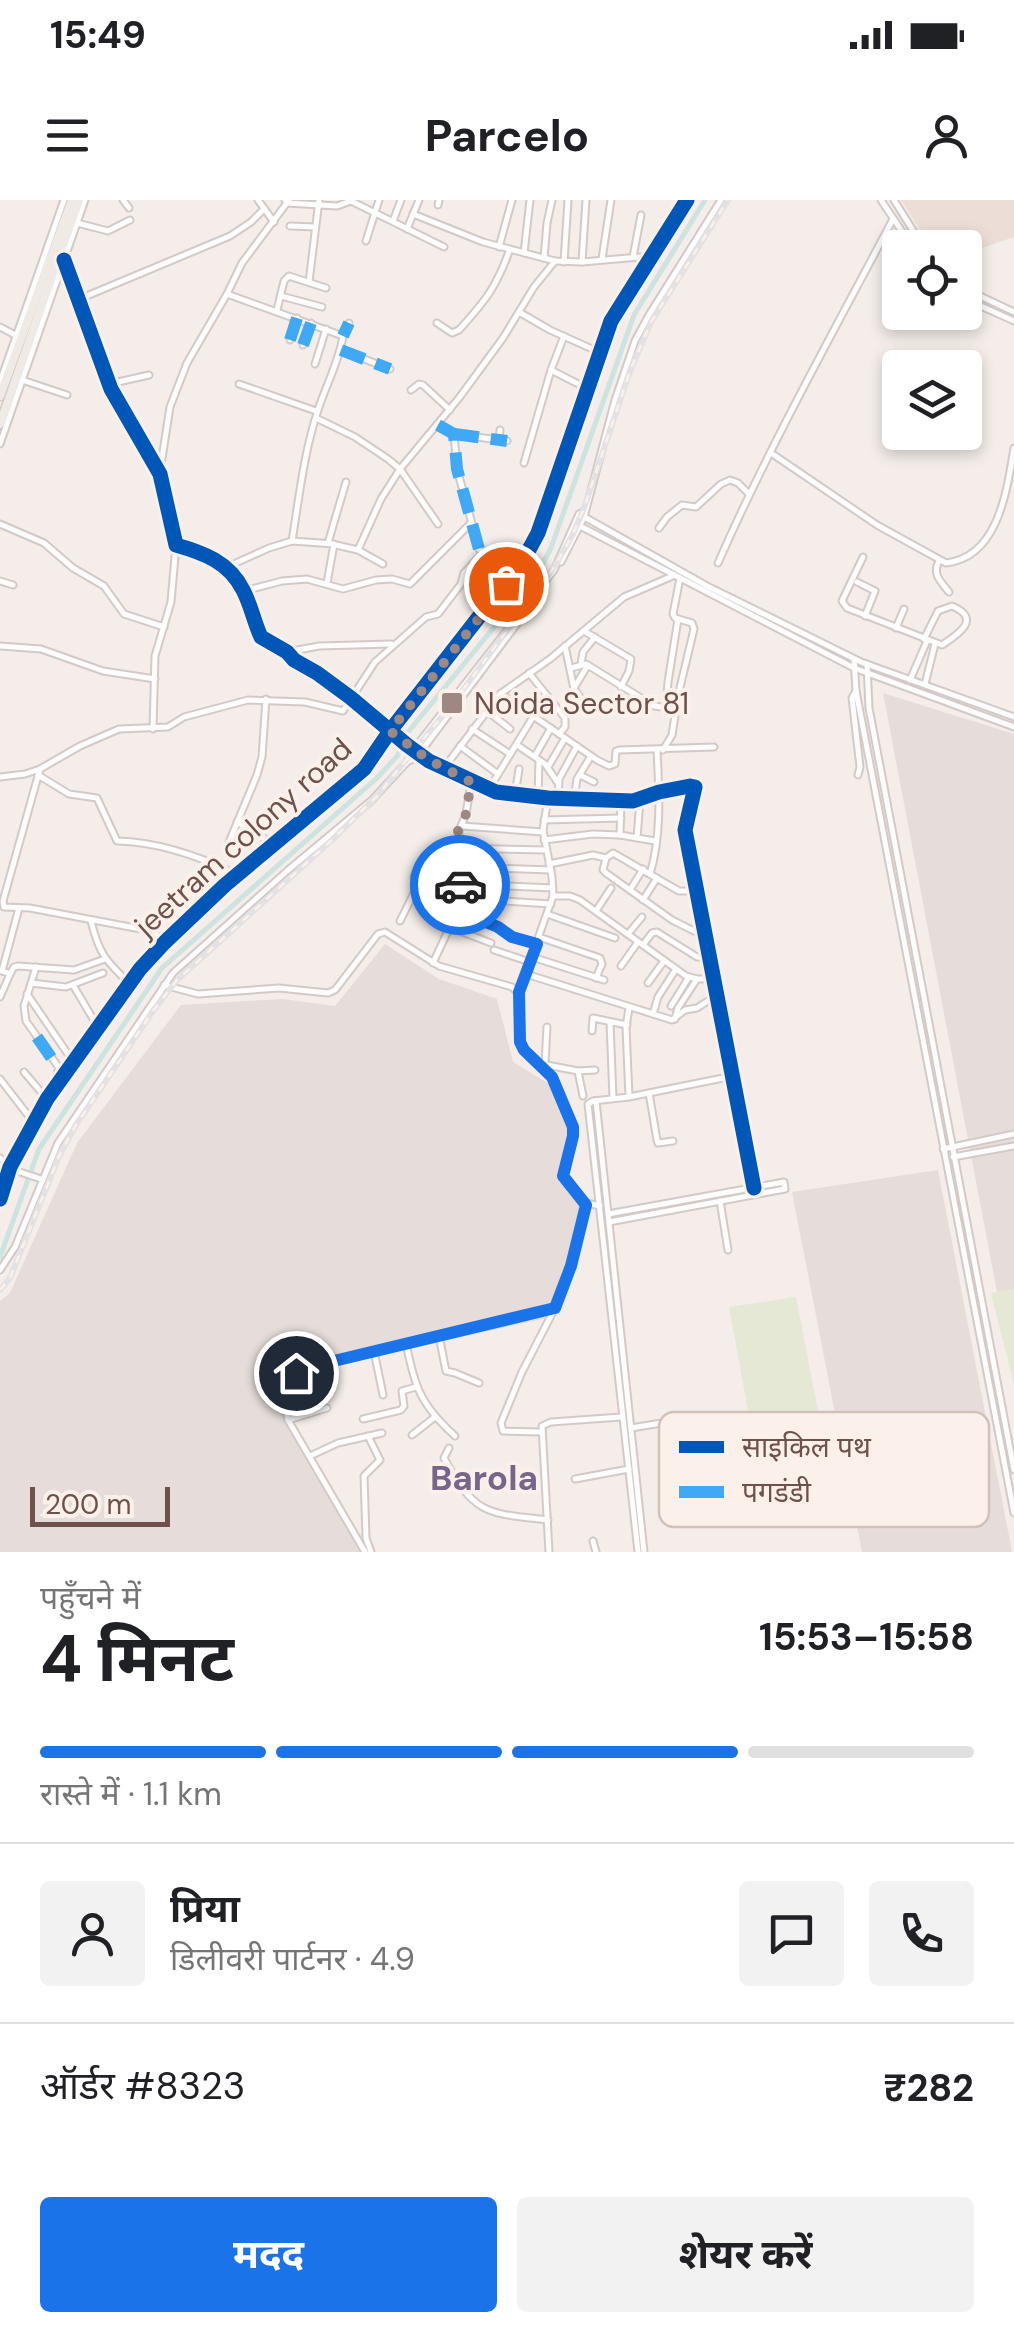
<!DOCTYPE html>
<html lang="hi">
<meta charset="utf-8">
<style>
body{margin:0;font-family:"DM Sans","Noto Sans Devanagari",sans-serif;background:#f2f2f2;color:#202124;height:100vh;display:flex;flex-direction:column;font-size:38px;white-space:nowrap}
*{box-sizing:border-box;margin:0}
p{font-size:32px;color:#757577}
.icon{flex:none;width:55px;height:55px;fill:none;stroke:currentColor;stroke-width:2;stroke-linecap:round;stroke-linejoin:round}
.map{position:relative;height:1352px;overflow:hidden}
.side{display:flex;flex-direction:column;background:#fff;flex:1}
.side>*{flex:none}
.controls{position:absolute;left:882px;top:30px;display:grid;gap:20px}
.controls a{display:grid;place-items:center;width:100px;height:100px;border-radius:10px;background:#fff;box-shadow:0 5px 15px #0003;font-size:50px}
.scale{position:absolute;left:30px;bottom:25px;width:140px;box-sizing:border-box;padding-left:10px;border:5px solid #6e514d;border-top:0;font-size:28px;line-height:35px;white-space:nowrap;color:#6e514d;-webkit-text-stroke:8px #fcf1ea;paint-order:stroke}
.pin{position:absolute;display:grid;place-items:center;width:85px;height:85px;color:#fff;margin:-42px;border:5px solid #fff;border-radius:50%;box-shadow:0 2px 10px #0007}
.courier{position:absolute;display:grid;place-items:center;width:100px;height:100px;margin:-50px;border:8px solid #1a73e8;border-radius:50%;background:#fff;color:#222;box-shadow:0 2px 12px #0007}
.summary em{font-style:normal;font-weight:700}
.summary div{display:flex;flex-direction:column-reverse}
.summary{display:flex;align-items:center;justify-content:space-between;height:170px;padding:0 40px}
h1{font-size:65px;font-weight:700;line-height:75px}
.bar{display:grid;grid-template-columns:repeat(4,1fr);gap:15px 10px;align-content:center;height:120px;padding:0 40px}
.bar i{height:12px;border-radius:8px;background:#e0e0e0}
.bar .active{background:#1a73e8}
.bar p{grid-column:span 4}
.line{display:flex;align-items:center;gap:25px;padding:0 40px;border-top:2px solid #e0e0e0}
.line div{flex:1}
.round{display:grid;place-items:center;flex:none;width:105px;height:105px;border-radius:10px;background:#f2f2f2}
.cta{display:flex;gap:20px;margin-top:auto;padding:20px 40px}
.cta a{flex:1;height:115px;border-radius:10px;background:#1a73e8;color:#fff;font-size:40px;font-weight:700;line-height:115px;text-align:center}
.cta a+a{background:#f2f2f2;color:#202124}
.status{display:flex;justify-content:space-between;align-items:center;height:70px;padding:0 50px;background:#fff;direction:ltr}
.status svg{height:28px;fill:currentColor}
header{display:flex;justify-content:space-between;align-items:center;height:130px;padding:0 40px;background:#fff;font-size:45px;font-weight:700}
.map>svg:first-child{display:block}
</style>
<div class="status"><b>15:49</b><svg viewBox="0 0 49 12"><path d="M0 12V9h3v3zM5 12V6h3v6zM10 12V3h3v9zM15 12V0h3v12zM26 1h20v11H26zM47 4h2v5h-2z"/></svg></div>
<header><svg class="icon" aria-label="menu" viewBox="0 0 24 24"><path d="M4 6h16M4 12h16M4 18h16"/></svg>Parcelo<svg class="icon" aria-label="person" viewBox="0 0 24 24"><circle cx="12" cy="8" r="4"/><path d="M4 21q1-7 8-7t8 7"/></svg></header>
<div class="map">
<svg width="1014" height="1352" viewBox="0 0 1014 1352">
<rect width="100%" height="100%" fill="#f4ede9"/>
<!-- residential -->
<path fill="#ecded7" d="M 901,0 L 1014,0 L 1014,37 L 965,54 L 965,48 L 931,47 Z"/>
<!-- industrial -->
<g fill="#e6ddda">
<path d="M 883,493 L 1014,534 L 1014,1181 Z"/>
<path d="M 385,744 L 439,779 L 497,799 L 513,862 L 551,885 L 574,939 L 559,978 L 581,1008 L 571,1076 L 556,1116 L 301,1173 L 284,1219 L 364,1352 L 0,1352 L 0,1101 L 10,1093 L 77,943 L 181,805 L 283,799 L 335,806 Z"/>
<path d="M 938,970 L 1012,1352 L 862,1352 L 792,992 Z"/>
</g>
<!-- green -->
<g fill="#e5e8d5">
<path d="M 1014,1089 L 1014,1184 L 991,1093 Z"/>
<path d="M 796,1097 L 822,1231 L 754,1243 L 729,1107 Z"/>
</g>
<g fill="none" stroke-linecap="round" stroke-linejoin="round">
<!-- canal -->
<path stroke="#cde3e0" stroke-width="5" d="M 0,1057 L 39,949 L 162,768 L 377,578 L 398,555 L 404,537 L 536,376 L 551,348 L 634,115 L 705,0"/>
<defs>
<g id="minor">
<path d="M 123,0 L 129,8"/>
<path d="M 258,0 L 274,22"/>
<path d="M 285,0 L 287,3 L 337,6 L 351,1 L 444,47"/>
<path d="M 881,0 L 913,48"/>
<path d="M 894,0 L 924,48"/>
<path d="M 438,5 L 439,0"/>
<path d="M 413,14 L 483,42 L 555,61 L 582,62 L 651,56"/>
<path d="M 393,21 L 401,0"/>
<path d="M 77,23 L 108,31 L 130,20"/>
<path d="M 290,26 L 315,27"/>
<path d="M 407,29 L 419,0"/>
<path d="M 366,41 L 379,0"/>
<path d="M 499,47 L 512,0"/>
<path d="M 524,53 L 530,0"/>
<path d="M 633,57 L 641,15"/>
<path d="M 544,58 L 547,23 L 552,0"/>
<path d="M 602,59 L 611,0"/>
<path d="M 64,60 L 111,189 L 160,274 L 176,345 C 204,353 229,362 243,390 C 251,405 254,422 261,437 L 287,452 L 294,460 L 317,473 L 351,498 L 407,545 L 429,561 L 496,592 L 548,598 L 633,601 L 659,592 L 690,586 L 695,587 L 685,630 L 754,988"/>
<path d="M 564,62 L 568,0"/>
<path d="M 582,62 L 586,0"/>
<path d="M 309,82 L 319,0"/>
<path d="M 965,89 L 1014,112"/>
<path d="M 227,94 L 343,136 C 339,162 326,185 318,210 C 304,252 299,298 292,341"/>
<path d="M 281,96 L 322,107"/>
<path d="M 965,99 L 1014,121"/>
<path d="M 77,100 L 230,36 L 251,22 L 264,9"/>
<path d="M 277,110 L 284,81 L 289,76 L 326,88"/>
<path d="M 519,112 L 550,130 L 601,153"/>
<path d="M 437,123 L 452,133 L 459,130 C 486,100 496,88 510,49"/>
<path d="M 0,127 L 17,136"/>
<path d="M 343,136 L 349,123"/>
<path d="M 290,140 L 297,118"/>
<path d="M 303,145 L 311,123"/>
<path d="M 341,150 L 390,169"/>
<path d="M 315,164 L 326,129"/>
<path d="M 551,170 L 588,189"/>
<path d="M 22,180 L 67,195"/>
<path d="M 0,182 L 64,0"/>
<path d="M 109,184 L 149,175"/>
<path d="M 239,184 L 316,211"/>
<path d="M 411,190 L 419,184 L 423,185 L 450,210"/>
<path d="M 316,218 L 355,237 L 388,259 L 400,269 L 438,324"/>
<path d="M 438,225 L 454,234 L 457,269 L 479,349 L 506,384"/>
<path d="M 454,234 L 507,241"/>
<path d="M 499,240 L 500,230"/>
<path d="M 0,244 L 85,0"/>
<path d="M 771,253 L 877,325 L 946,363 C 999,357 1007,289 1014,248"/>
<path d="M 524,263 L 551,170 L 564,136"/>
<path d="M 160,271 L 170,207 L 187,163 L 227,94 L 242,63 L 289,0"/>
<path d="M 581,315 L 707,386 L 861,462 L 1014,517"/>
<path d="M 0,324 L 44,343 L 73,368 L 104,386 L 124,414 L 164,427"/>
<path d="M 578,325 L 854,468 L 1014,527"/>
<path d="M 659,328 L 667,317 L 682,305 L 696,307 L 721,284 L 730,280 L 738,283 L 749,294"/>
<path d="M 328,343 L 346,282"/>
<path d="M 336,345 L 358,350 L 383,364"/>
<path d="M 358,350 L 381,299 L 400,269 L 459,198 L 503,138 L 534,87 L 555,61"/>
<path d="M 863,357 L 842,401 L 847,408 L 942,445 C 957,435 983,419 952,406 L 938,411 L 924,439"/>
<path d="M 939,361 C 932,374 940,381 949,392"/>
<path d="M 561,362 L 584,317 L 615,200 L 635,141 L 649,115 L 721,0"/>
<path d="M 718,363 C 770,245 833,133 893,19"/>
<path d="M 227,367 L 269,348 L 292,341 L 334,344 L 327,383"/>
<path d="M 0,381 L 13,385"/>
<path d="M 857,382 L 875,391 L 865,416"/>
<path d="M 244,391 L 282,381 L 307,379 L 343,389 L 376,380 L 392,379 L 410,384 L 471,323"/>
<path d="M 896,428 L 904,409"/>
<path d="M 584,431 L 631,459 L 629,471 L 621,487"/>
<path d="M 0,446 L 41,449 L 103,471 L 155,479"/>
<path d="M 565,446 L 574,489 L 580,497"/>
<path d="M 287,452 L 319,446 L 391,444"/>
<path d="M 854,459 L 856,491 L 1014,1313"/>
<path d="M 581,464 L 583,452 L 595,437"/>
<path d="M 867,464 L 869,508 L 1014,1270"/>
<path d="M 571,468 L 586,464 L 654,506 L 676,509"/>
<path d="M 529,473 L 565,518 L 565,527 L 559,534"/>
<path d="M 910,480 L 927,441"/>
<path d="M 925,484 L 935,444"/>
<path d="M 574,488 L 588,465"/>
<path d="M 856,491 L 852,498 L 860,567 L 858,575"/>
<path d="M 501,494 L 597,560 L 609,566 L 615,564 L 616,551 L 619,550 L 714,547"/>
<path d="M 666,508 L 668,482 L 678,419"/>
<path d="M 487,511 L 510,529"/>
<path d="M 153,529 L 155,456 L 171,402 L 176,345"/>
<path d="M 472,529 L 510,554"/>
<path d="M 517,545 L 545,564 L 558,583"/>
<path d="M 460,546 L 498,574"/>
<path d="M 663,550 L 672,535 L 678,496 L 694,429 L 692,423 L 675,418 L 673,414 L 680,378"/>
<path d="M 535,556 L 551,528"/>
<path d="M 408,561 L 414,559 L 419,554 L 541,392"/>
<path d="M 548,567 L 565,538"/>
<path d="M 444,568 L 500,494 L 550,459 L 624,397 L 675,375"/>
<path d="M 40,569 L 3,701 L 4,707 L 30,708 L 151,731 L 165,742"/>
<path d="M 38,575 L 69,594 L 97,598 L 117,641 C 158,642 199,656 236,674"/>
<path d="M 580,575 L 594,582"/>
<path d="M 0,577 L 25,574 L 40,569 L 80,546 L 119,529 L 168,527 L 184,517 L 248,500 L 305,502 L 343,511 L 375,462 L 426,417 L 438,414 L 461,384 L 464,373 L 482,354"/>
<path d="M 489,589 L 533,517"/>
<path d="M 515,595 L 519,569"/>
<path d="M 538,597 L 539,560"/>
<path d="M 558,599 L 559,579 L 577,546"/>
<path d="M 574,599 L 577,579 L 591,556"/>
<path d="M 544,620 L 621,618"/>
<path d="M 237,622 L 273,644"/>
<path d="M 462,626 L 543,632"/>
<path d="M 620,635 L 655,641"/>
<path d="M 637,638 L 640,600"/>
<path d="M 544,640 L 593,634 L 620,635 L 621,601"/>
<path d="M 227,647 L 257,575 L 262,557 L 266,499"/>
<path d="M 459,648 L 546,650"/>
<path d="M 549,664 L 593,655 L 606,658"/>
<path d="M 459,667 L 551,670"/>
<path d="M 650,674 C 662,635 659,590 657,550"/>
<path d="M 461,684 L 553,688"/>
<path d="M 630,690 L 643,669"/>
<path d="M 698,691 L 679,691 L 613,653 L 606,658 L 603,670 L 606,673 L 672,720 L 706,737"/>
<path d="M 553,696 L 570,696 L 580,700 L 686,776 L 697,779 L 713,779"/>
<path d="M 643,700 L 657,678"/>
<path d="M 459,711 L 498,727 L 512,737 L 537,743"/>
<path d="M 596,711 L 611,688"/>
<path d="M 547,714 L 615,738"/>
<path d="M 479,720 L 485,705 L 490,700 L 551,704"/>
<path d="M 91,721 C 99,754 106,761 130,784"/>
<path d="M 400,721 L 416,689 L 414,676 L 422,662 L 428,661 L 457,670"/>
<path d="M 452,728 L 491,743"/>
<path d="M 628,734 L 642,717"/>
<path d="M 539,737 L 600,758 L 602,764 L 596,778"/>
<path d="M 643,745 L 652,733 L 657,732 L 697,757 L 710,758"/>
<path d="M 494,750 L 530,762"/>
<path d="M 532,757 L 604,780"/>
<path d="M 433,763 L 460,705 L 459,631 L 466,614 L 471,582"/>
<path d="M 621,766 L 638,742"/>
<path d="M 36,767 L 24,806 L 26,821 L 64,875"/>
<path d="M 0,770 L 10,774 L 14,767 L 18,766 L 74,770 L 105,759"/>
<path d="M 2,771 L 19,708"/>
<path d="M 526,774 L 672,820 L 685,810 L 697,808 L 717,795"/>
<path d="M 31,783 L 66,787 L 103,773"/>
<path d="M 648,783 L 664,761"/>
<path d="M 73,785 L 99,829"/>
<path d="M 164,785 L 198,794 L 279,788 L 328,793 L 335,790 L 378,734 L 385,732 L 439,766 L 512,787 L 520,795 L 521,846 L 552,877 L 573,927 L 573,936 L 563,976 L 582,1002 L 600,1006"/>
<path d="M 519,792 L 553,696 L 552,677 L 543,630 L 548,598"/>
<path d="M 27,794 L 74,863"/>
<path d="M 0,797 L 10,774"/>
<path d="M 671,806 L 689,777"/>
<path d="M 653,814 L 658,797 L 676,769"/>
<path d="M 675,819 L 678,808 L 697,779"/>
<path d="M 610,822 L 613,898"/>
<path d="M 592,831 L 593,818 L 627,825"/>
<path d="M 545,864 L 547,827"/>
<path d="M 541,866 L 547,865 L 578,871 L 595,870"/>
<path d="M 578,871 L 583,896"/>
<path d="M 24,872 L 47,899"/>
<path d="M 0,879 L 34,923"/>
<path d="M 649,893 L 657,940 L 658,943 L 673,941"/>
<path d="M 629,897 L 626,827 L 629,808"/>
<path d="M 596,901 L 644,1352"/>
<path d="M 943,949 L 1014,934"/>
<path d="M 953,957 L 1014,946"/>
<path d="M 0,958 L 17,971 L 41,979"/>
<path d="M 0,999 L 10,967 L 47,899 L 140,769 L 165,742 L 225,685 L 364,569 L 390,531 L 524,359 L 538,333 L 611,121 L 687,0"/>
<path d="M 720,1001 L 728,1050"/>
<path d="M 608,1014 L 784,982 L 785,989 L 609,1022"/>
<path d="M 0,1070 L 15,1047 L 58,943 L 173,773 L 287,671 L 372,600 L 408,561 L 410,554 L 554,370 L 579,314 L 584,311"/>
<path d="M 439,1136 L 446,1171 L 455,1173 L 479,1183"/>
<path d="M 406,1144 C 416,1189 420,1204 455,1236"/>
<path d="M 374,1151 L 383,1195"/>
<path d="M 363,1219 L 401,1210 L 404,1206 L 402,1191 L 416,1187"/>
<path d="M 288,1220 L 327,1208"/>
<path d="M 631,1228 L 680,1220"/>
<path d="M 541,1232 L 503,1231 L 501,1223 L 522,1172 L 555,1108 L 571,1066 L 585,1005"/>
<path d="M 412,1235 L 435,1217"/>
<path d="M 368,1236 L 380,1260 L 364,1276 L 366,1338 L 371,1352"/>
<path d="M 449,1248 L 444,1258 C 475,1316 487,1313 548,1320"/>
<path d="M 310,1256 L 338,1243 L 382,1233"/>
<path d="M 575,1279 L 629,1269"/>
<path d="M 593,1341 L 596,1352"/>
<path d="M 365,1352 L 288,1220 L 285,1205 L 296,1173 L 338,1160 L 555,1108"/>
<path d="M 549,1352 L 542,1226 L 551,1222 L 621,1217"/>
<path d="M 638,1352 L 588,904 L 593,901 L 629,897 L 733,876"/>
</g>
<g id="major">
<path d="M 0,196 L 72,0"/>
<path d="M 0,224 L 79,0"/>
</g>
</defs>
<!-- minor casing -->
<use href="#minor" stroke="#d3cac7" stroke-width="9"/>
<!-- major casing -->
<use href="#major" stroke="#d3c9c6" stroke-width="11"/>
<!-- minor -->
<use href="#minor" stroke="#fdfcfc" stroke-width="5"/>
<!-- major -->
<use href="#major" stroke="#f0eae6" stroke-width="8"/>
<defs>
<path id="rail" d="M 0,1090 L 10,1078 L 60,954 L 76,925 L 153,811 L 177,780 L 332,640 L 376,597 L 453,503 L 555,366 L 573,334 L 584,308 L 630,171 L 651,122 L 728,0"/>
</defs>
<!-- rail casing -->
<use href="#rail" stroke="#e3e1e3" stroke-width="6"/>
<!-- rail -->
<use href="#rail" stroke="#fcf1ea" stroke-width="2.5" stroke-dasharray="8" stroke-linecap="butt"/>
<!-- quiet -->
<g stroke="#3fa9f5" stroke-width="12" stroke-dasharray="25 12" stroke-linecap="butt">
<path d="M 343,136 L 349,123"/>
<path d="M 290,140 L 297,118"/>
<path d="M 303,145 L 311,123"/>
<path d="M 341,150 L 390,169"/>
<path d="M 438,225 L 454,234 L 457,269 L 479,349 L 506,384"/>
<path d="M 454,234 L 507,241"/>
<path d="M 37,837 L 64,876"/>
</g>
<defs>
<g id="cycleway">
<path d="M 64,60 L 111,189 L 160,274 L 176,345 C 204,353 229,362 243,390 C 251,405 254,422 261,437 L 287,452 L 294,460 L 317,473 L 351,498 L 407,545 L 429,561 L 496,592 L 548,598 L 633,601 L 659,592 L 690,586 L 695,587 L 685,630 L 754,988"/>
<path d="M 0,999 L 10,967 L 47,899 L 140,769 L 165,742 L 225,685 L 364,569 L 390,531 L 524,359 L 538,333 L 611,121 L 687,0"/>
</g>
</defs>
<!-- cycleway casing -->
<use href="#cycleway" stroke="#fcf1ea" stroke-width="21"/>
<!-- cycleway -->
<use href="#cycleway" stroke="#0057b8" stroke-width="15"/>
</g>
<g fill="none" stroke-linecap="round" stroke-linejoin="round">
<!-- done -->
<path stroke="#9d8884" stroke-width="10" stroke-dasharray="0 18" d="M 460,685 L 458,631 L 466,614 L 471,582 L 429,560 L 390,531 L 506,384"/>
<!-- route -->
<path stroke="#1a73e8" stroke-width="12" d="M 296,1173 L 338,1160 L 555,1108 L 571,1066 L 586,1005 L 563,976 L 573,936 L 573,927 L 552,877 L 524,850 L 520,842 L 519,792 L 537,744 L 512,737 L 498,727 L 459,711 L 460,685"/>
</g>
<!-- markers -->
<rect fill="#9d8884" stroke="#fcf1ea" stroke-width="4" x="440" y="491" width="24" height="24" rx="5"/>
<g text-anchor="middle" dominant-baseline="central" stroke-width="8" stroke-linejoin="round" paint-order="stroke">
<!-- poi labels -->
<g font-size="30" fill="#6e514d" stroke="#fcf1ea" text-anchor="start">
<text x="474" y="503">Noida Sector 81</text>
</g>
<!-- street labels -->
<g font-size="30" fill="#6e514d" stroke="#fcf1ea">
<text transform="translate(243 637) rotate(-42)">jeetram colony road</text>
</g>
<!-- quarter labels -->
<g font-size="35" font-weight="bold" fill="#75668a" stroke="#fcf1ea">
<text x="484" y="1278">Barola</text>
</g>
</g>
<!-- legend -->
<rect x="659" y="1212" width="330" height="115" rx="15" fill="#fcf1ea" stroke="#d1c1bb" stroke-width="2.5"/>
<rect x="679" y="1241" width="45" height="12" fill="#0057b8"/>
<rect x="679" y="1286" width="45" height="12" fill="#3fa9f5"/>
<g font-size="28" fill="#6e514d">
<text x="742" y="1257">साइकिल पथ</text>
<text x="742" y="1302">पगडंडी</text>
</g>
</svg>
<div class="controls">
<a><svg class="icon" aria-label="locate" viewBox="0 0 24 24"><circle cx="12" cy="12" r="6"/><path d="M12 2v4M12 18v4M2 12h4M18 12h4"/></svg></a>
<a><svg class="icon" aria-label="layers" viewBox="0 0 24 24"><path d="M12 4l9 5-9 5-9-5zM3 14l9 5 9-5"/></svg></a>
</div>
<div class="scale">200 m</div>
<div class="pin" style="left:506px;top:384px;background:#ea580c"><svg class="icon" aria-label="bag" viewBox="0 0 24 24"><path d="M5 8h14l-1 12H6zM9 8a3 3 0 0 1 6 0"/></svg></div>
<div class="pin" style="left:296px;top:1173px;background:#1f2937"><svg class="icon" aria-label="home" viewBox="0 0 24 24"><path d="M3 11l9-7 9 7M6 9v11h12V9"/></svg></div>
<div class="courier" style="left:460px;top:685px"><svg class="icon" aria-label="car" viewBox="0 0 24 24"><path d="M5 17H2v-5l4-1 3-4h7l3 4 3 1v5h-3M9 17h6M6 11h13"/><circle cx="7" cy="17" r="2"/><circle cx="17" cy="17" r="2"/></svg></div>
</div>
<section class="side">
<div class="summary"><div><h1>4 मिनट</h1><p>पहुँचने में</p></div><em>15:53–15:58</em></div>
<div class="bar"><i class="active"></i><i class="active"></i><i class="active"></i><i></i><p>रास्ते में · 1.1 km</p></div>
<div class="line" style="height:180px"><a class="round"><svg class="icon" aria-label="person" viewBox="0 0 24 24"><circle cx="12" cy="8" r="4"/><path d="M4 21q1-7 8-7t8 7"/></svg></a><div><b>प्रिया</b><p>डिलीवरी पार्टनर · 4.9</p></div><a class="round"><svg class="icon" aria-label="chat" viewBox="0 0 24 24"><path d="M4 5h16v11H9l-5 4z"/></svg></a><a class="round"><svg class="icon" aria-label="phone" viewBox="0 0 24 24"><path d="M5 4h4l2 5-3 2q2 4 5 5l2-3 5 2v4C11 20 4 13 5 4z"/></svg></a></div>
<div class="line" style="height:130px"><div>ऑर्डर #8323</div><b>₹282</b></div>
<div class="cta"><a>मदद</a><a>शेयर करें</a></div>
</section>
